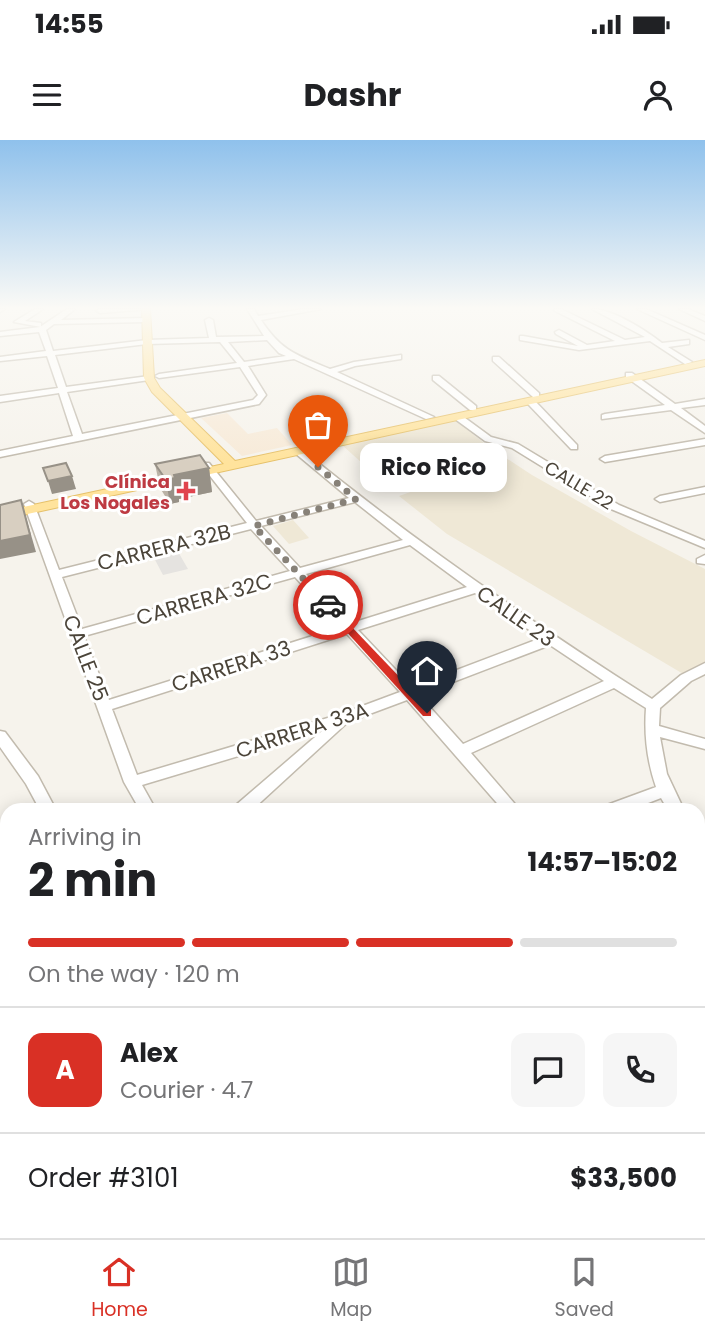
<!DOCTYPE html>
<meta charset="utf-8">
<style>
body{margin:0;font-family:Poppins,sans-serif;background:#f6f6f6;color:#202124;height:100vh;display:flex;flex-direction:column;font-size:26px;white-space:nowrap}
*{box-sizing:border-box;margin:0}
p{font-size:23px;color:#757577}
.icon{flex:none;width:38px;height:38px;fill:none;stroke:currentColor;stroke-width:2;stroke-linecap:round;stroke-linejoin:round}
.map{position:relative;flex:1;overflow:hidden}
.side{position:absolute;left:0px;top:663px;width:705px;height:436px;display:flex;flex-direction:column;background:#fff;border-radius:21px 21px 0 0;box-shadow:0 4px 18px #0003}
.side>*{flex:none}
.pin{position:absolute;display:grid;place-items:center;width:60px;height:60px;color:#fff;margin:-72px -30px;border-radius:50% 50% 50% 0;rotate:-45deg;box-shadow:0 0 7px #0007}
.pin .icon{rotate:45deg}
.courier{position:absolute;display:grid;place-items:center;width:70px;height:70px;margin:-35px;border:5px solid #d93025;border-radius:50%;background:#fff;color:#222;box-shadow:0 2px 9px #0007}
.bubble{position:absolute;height:49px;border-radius:14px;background:#fff;box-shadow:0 4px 18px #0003;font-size:23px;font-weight:700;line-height:49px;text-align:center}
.headline em{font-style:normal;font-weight:700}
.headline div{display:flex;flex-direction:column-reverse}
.headline{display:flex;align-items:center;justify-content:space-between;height:119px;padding:0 28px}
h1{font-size:46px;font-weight:700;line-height:52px}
.bar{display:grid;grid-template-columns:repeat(4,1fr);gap:10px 7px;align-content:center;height:84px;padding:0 28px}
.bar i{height:9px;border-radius:5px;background:#e0e0e0}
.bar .current{background:#d93025}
.bar p{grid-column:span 4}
.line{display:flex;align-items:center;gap:18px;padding:0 28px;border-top:2px solid #e0e0e0}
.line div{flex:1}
.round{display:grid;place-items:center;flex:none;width:74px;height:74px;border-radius:14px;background:#f6f6f6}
.status{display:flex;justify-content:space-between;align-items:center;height:49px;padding:0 35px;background:#fff;direction:ltr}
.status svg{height:19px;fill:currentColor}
header{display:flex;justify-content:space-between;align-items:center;height:91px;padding:0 28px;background:#fff;font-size:32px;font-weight:700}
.dock{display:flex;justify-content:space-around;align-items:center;height:98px;border-top:2px solid #e0e0e0;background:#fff;font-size:19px;color:#757577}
.dock a{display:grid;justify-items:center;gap:4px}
.dock .current{color:#d93025}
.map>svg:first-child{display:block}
</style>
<div class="status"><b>14:55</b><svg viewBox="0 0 49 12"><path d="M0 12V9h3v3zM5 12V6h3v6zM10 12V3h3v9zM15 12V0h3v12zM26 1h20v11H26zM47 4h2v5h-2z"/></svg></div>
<header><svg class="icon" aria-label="menu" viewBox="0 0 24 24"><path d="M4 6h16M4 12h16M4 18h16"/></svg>Dashr<svg class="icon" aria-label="person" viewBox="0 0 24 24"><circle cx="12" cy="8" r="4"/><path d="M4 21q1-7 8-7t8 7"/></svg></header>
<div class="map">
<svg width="705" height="1098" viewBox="0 0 705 1098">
<rect width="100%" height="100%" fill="#f6f3ec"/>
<!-- commercial -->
<path fill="#f7ead8" d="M 227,273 L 248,294 L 277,288 L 292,305 L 242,316 L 201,278 Z"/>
<!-- education -->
<g fill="#efe8d6">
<path d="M 454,279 L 489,307 L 532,335 L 631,391 L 705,429 L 705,525 L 685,535 L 447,394 L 399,356 L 428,346 L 401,327 L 372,332 L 342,305 Z"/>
<path d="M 293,380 L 309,398 L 289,404 L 273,386 Z"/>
</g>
<!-- parking -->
<path fill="#e5e3e0" d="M 177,410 L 188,429 L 163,435 L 153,416 Z"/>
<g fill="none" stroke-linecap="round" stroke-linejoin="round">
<defs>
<g id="minor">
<path d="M 0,169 L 5,169 L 0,172 Z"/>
<path d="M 35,169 L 43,169 L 25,181 L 41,183 L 41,187 L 14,182 Z"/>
<path d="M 67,169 L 75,169 L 61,180 L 145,178 L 149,180 L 145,182 L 54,184 L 46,190 L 53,211 L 147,200 L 209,198 L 205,180 L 209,178 L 213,180 L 216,197 L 264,196 L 247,169 L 254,169 L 258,176 L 304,169 L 321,169 L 261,180 C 282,212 297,215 330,229 L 354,222 L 401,215 L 401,219 L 355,226 L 337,232 L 434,277 L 426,279 L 294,219 L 248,226 L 266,255 L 259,264 L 0,317 L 0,311 L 73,296 L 59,253 L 0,262 L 0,256 L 58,248 L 47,216 L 0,221 L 0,217 L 46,211 L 39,192 L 0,196 L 0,192 L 40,187 ZM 267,200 L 279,213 L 286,216 L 244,222 L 228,202 ZM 220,202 L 237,223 L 159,234 L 155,236 L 159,238 L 240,227 L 258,255 L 253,260 L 82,294 L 67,252 L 149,240 L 153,238 L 149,236 L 66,247 L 55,215 L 147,204 Z"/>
<path d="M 99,169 L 149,169 L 100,173 L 96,171 Z"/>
<path d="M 554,169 L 561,169 L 625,200 L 645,197 L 592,169 C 613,169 645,190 662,203 L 689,200 L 689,204 L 668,207 L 692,222 L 685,224 L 650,201 L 579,210 L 520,200 L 520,196 L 523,196 L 578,206 L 556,194 L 555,192 L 559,190 L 587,205 L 615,201 L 555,171 Z"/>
<path d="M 637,169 L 646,169 L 705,195 L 705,200 Z"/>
<path d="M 679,169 L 688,169 L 705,176 L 705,181 Z"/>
<path d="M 493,217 L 499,217 L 539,253 L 539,257 L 533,257 L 493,221 Z"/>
<path d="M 626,233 L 632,233 L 675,264 L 705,259 L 705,265 L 681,268 L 705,286 L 705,293 L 671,270 L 602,279 L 602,275 L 605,274 L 665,265 L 626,237 Z"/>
<path d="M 433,236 L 439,236 L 476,266 L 476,270 L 470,270 L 433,240 Z"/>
<path d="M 528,260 L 534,260 L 577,305 L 577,309 L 571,309 L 528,264 Z"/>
<path d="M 455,275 L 461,275 L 491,297 L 518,304 L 619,365 L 705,401 L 705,408 L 611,369 L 512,308 L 485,301 L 455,279 Z"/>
<path d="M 705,299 L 705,305 L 605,322 L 600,319 L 605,316 Z"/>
<path d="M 295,309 L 301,309 C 413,400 531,482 652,559 L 681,535 L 705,523 L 705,534 L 691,541 L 660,568 L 659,586 L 705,599 L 705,609 L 660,597 L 667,634 L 684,670 L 668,670 L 661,658 L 630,670 L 605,670 L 607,665 L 656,647 C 647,621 644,595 646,568 L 614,548 L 471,613 L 520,670 L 503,670 L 407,560 L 348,582 L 252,670 L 234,670 L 236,665 L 322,591 L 142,645 L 156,670 L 140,670 L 124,642 L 24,364 L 29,361 L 34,364 L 59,430 L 247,383 L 203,327 L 203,323 L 209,323 L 256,381 L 349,358 L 295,313 ZM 355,362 L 403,400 L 300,428 L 261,386 ZM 251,389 L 290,431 L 82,489 L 62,437 ZM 410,405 L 467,447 L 352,483 L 306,434 ZM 295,437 L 341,487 L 109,560 L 84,496 ZM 475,453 L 541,498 L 412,547 L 358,490 ZM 347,494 L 400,552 L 341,574 L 137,635 L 112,569 ZM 550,505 L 604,541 L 463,604 L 419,555 Z"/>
<path d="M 705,347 L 705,353 L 660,362 L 655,359 L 660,356 Z"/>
<path d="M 705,415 L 705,424 L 697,423 L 697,419 Z"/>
<path d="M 0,591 L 5,592 L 38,636 L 56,670 L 40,670 L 26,644 L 0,607 Z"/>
<path d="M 698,697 L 705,701 L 705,721 L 698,718 Z"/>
<path d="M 705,805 L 705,823 L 698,825 L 698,807 Z"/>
<path d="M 0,883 L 7,886 L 7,906 L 0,903 Z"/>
<path d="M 705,943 L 705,965 L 698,967 L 698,945 Z"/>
<path d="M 596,1092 L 622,1092 L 619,1098 L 594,1098 Z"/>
<path d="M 646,1092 L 671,1092 L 673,1098 L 649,1098 Z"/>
</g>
<path id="major" d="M 142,169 L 150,169 L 154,238 L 160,248 L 235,321 L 705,220 L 705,226 L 0,380 L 0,372 L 224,324 L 152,252 L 144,238 Z"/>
</defs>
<!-- minor casing -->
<use href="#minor" stroke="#c2bbae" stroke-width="3"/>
<!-- major casing -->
<use href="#major" stroke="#e6c16a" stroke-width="2"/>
<!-- minor -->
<use href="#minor" fill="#fff" fill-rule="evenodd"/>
<!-- major -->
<use href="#major" fill="#ffe39c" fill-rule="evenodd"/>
</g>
<!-- wall -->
<path fill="#bab2a6" d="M 155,324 L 209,328 L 212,352 L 179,359 L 179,362 L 170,364 L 160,348 Z"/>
<!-- shaded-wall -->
<g fill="#979187">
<path d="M 209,328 L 212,352 L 179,359 L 179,362 L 170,364 L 166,340 L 174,335 Z"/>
<path d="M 72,336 L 76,349 L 52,354 L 48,341 Z"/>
<path d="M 21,360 L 36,412 L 0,419 L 0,401 Z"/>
</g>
<!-- building -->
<g fill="#d8cfc1" stroke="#979187" stroke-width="2">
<path d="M 200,315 L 209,328 L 174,335 L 175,338 L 166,340 L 155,324 Z"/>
<path d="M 66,323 L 72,336 L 48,341 L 43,328 Z"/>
<path d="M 21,360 L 30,395 L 0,401 L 0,365 Z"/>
</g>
<!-- sky -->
<linearGradient id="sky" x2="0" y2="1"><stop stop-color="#8fc1ec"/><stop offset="0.52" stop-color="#fbfaf6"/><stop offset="1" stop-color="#fbfaf6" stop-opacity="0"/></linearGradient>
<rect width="705" height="323" fill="url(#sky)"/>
<!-- route -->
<path fill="#d93025" d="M 328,462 L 431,570 L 431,576 L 423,576 L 324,467 L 324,463 Z"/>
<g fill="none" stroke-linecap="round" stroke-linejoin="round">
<!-- done -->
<path stroke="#878178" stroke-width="7" stroke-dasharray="0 12.6" d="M 318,327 L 356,359 L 254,386 L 328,465"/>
</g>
<!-- markers -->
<path fill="#e0444e" stroke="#fff" stroke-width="2.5" d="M182.5 340.5h7v7h7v7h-7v7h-7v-7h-7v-7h7z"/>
<g text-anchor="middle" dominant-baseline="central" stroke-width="6" stroke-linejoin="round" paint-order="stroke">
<!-- far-health labels -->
<g font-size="18" font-weight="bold" fill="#be3a42" stroke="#fff" text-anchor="end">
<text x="170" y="341">Clínica<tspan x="170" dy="21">Los Nogales</tspan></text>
</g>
<!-- far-street labels -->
<g font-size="18" fill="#4b4439" stroke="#fff">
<text transform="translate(579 345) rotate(31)">CALLE 22</text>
</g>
<!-- street labels -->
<g font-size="21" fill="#4b4439" stroke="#fff">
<text transform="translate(164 407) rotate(-14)">CARRERA 32B</text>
<text transform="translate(204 459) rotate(-16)">CARRERA 32C</text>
<text transform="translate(516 476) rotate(35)">CALLE 23</text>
<text transform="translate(86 518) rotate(69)">CALLE 25</text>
<text transform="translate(231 526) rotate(-18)">CARRERA 33</text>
<text transform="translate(302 590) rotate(-18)">CARRERA 33A</text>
</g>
</g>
</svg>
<div class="pin" style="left:318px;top:327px;background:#ea580c"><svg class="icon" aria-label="bag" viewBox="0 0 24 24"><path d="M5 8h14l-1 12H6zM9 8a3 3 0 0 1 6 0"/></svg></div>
<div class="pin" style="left:427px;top:573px;background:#1f2937"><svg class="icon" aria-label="home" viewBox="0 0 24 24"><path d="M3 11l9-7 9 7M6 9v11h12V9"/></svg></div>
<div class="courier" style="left:328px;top:465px"><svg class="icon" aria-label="car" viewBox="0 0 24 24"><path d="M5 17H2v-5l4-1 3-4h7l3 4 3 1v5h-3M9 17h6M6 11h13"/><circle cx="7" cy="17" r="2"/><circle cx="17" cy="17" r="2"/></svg></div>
<div class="bubble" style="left:360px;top:303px;width:147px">Rico Rico</div>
<section class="side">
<div class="headline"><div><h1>2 min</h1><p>Arriving in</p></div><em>14:57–15:02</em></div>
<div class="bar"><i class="current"></i><i class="current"></i><i class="current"></i><i></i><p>On the way · 120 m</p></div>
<div class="line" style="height:126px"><b class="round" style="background:#d93025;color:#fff">A</b><div><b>Alex</b><p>Courier · 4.7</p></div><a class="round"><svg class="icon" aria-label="chat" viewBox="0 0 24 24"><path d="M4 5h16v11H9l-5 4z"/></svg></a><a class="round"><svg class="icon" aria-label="phone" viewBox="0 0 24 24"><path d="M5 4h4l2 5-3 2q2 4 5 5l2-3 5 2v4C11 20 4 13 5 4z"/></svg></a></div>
<div class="line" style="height:91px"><div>Order #3101</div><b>$33,500</b></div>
</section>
</div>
<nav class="dock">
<a class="current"><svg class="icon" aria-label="home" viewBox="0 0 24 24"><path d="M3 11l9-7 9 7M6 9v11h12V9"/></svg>Home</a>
<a><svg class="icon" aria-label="map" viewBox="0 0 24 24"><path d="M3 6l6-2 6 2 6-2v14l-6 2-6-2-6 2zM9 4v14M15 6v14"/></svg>Map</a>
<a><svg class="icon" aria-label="saved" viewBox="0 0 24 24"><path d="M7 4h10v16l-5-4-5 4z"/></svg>Saved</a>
</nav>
